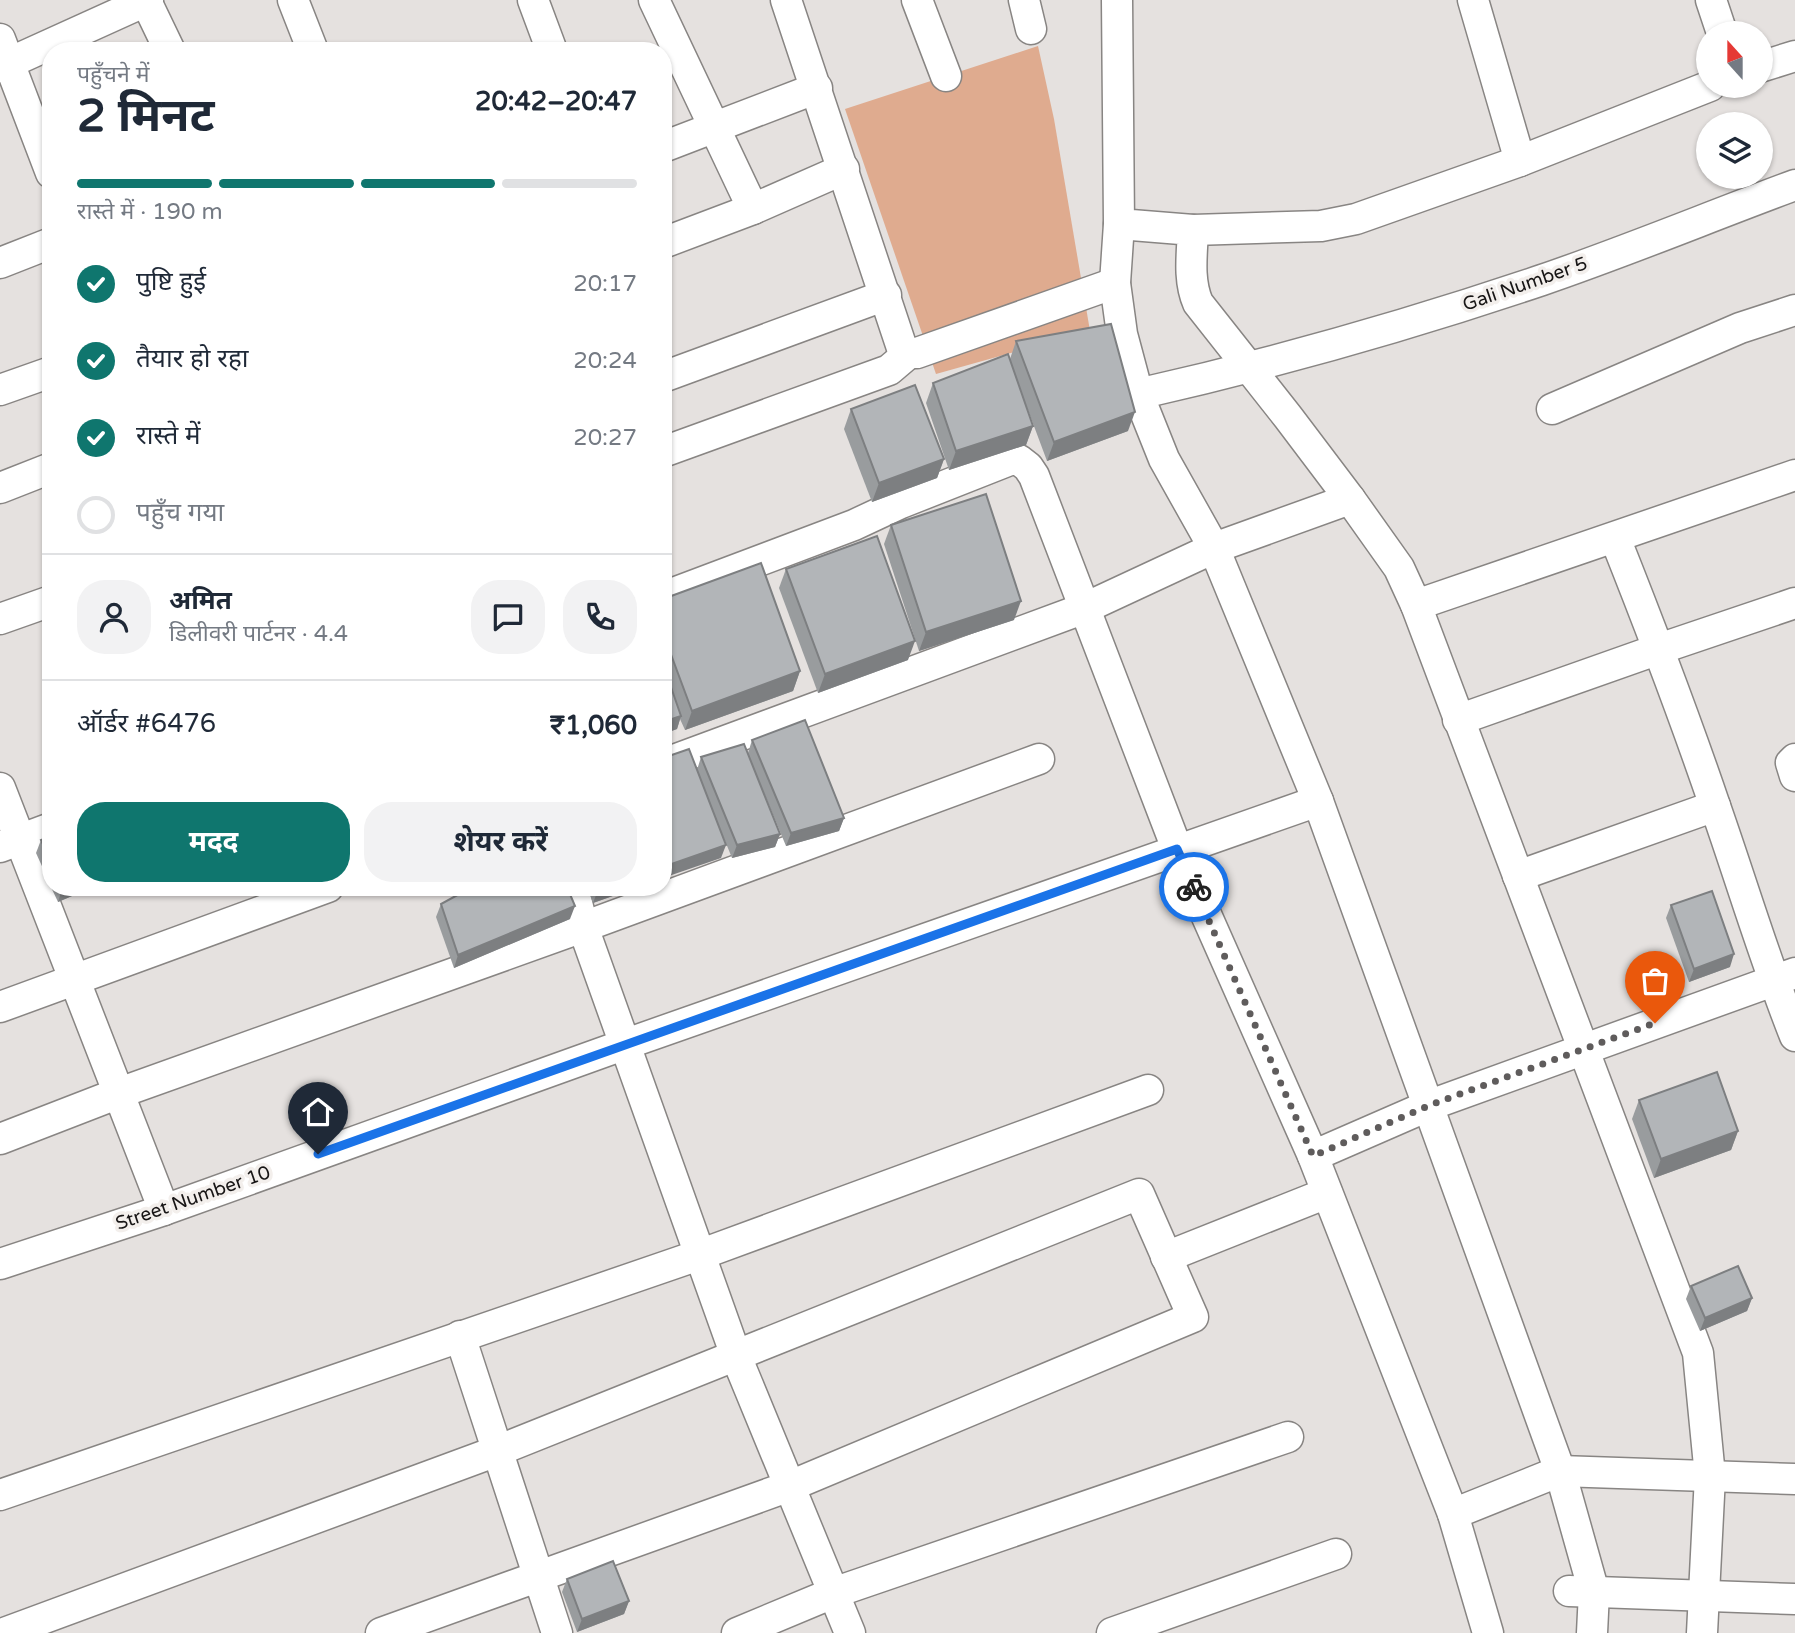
<!DOCTYPE html>
<html lang="hi">
<meta charset="utf-8">
<style>
body{margin:0;font-family:"Varela Round","Noto Sans Devanagari",sans-serif;background:#f2f2f3;color:#1f2937;height:100vh;display:flex;flex-direction:column;font-size:26px;white-space:nowrap}
*{box-sizing:border-box;margin:0}
p{font-size:23px;color:#747a83}
.icon{flex:none;width:38px;height:38px;fill:none;stroke:currentColor;stroke-width:2;stroke-linecap:round;stroke-linejoin:round}
.map{position:relative;flex:1;overflow:hidden}
.side{position:absolute;left:42px;top:42px;width:630px;height:854px;display:flex;flex-direction:column;background:#fff;border-radius:28px;box-shadow:0 2px 5px #0004}
.side>*{flex:none}
.needle{width:46px;rotate:339deg}
.tools{position:absolute;left:1696px;top:21px;display:grid;gap:14px}
.tools a{display:grid;place-items:center;width:77px;height:77px;border-radius:50%;background:#fff;box-shadow:0 2px 5px #0004;font-size:35px}
.pin{position:absolute;display:grid;place-items:center;width:60px;height:60px;color:#fff;margin:-72px -30px;border-radius:50% 50% 50% 0;rotate:-45deg;box-shadow:0 0 7px #0007}
.pin .icon{rotate:45deg}
.courier{position:absolute;display:grid;place-items:center;width:70px;height:70px;margin:-35px;border:5px solid #1a73e8;border-radius:50%;background:#fff;color:#222;box-shadow:0 2px 9px #0007}
.summary em{font-style:normal;font-weight:700}
.summary div{display:flex;flex-direction:column-reverse}
.summary{display:flex;align-items:center;justify-content:space-between;height:119px;padding:0 35px}
h1{font-size:46px;font-weight:700;line-height:52px}
.bar{display:grid;grid-template-columns:repeat(4,1fr);gap:10px 7px;align-content:center;height:84px;padding:0 35px}
.bar i{height:9px;border-radius:5px;background:#e0e1e3}
.bar .current{background:#0f766e}
.bar p{grid-column:span 4}
.line{display:flex;align-items:center;gap:18px;padding:0 35px;border-top:2px solid #e0e1e3}
.line div{flex:1}
.round{display:grid;place-items:center;flex:none;width:74px;height:74px;border-radius:28px;background:#f2f2f3}
ol{padding:0 35px;list-style:none}
li{display:flex;align-items:center;gap:21px;height:77px}
li p{margin-inline-start:auto}
li .icon{padding:7px;border-radius:50%;background:#0f766e;color:#fff;stroke-width:4}
li:last-child{color:#747a83}
li i{width:38px;height:38px;border:4px solid #e0e1e3;border-radius:50%}
.action{display:flex;gap:14px;margin-top:auto;padding:14px 35px}
.action a{flex:1;height:80px;border-radius:28px;background:#0f766e;color:#fff;font-size:28px;font-weight:700;line-height:80px;text-align:center}
.action a+a{background:#f2f2f3;color:#1f2937}
.map>svg:first-child{display:block}
</style>
<div class="map">
<svg width="1795" height="1633" viewBox="0 0 1795 1633">
<rect width="100%" height="100%" fill="#e5e1df"/>
<!-- green -->
<path fill="#dfab8f" d="M 1038,46 L 1054,119 L 1090,331 L 936,374 L 845,109 Z"/>
<g fill="none" stroke-linecap="round" stroke-linejoin="round">
<defs>
<g id="street">
<path d="M 293,0 L 313,51"/>
<path d="M 533,0 L 552,51"/>
<path d="M 654,0 L 753,209"/>
<path d="M 786,0 L 903,351 L 909,353 L 917,353 L 1115,283"/>
<path d="M 917,0 L 946,76"/>
<path d="M 1024,0 L 1031,29"/>
<path d="M 1117,0 L 1119,224 L 1193,230 C 1192,254 1188,280 1198,303 L 1288,417 L 1350,499 L 1399,568 L 1416,605 L 1698,1353 L 1710,1476 L 1702,1633"/>
<path d="M 1473,0 L 1520,161"/>
<path d="M 1711,0 L 1722,33"/>
<path d="M 146,1 L 170,51"/>
<path d="M 0,39 L 51,173"/>
<path d="M 0,67 L 148,0"/>
<path d="M 1760,67 L 1795,56"/>
<path d="M 663,147 L 817,88"/>
<path d="M 1119,224 L 1115,283 L 1122,334 L 1138,394 L 1164,459 L 1214,548 L 1318,801 L 1560,1471 L 1594,1592 L 1592,1633"/>
<path d="M 1193,230 L 1321,226 L 1356,219 L 1520,161 L 1710,86"/>
<path d="M 663,243 L 753,209 L 844,169"/>
<path d="M 0,263 L 51,243"/>
<path d="M 663,377 L 886,295"/>
<path d="M 0,390 L 51,372"/>
<path d="M 1138,394 C 1275,363 1409,325 1542,280 C 1627,251 1711,216 1795,185"/>
<path d="M 1552,409 L 1740,328 L 1795,310"/>
<path d="M 663,452 L 889,370 L 909,353"/>
<path d="M 0,488 L 51,468"/>
<path d="M 1615,538 C 1650,626 1684,715 1715,806 C 1742,883 1765,961 1795,1036"/>
<path d="M 663,597 L 854,525 L 901,503 L 1010,460 L 1019,460 L 1028,467 L 1034,476 L 1177,849 L 1313,1156 L 1430,1105 L 1795,973"/>
<path d="M 1416,605 L 1795,475"/>
<path d="M 0,619 L 51,601"/>
<path d="M 1458,720 L 1659,649 L 1795,603"/>
<path d="M 1795,759 L 1791,763 L 1795,776"/>
<path d="M 663,764 L 1085,608 L 1214,548 L 1350,499"/>
<path d="M 0,788 L 164,1210"/>
<path d="M 0,847 L 51,828"/>
<path d="M 1518,876 L 1715,806"/>
<path d="M 573,887 L 583,927 L 736,1356 L 850,1633"/>
<path d="M 0,1007 L 328,887"/>
<path d="M 0,1139 L 119,1093 L 583,927 L 1039,759"/>
<path d="M 1313,1156 L 1453,1514 L 1488,1633"/>
<path d="M 1166,1257 L 1327,1193"/>
<path d="M 0,1264 L 164,1210 L 626,1044 L 1318,801"/>
<path d="M 460,1336 L 557,1633"/>
<path d="M 0,1495 L 699,1255 L 1148,1090"/>
<path d="M 1453,1514 L 1560,1471 L 1795,1479"/>
<path d="M 1569,1591 L 1795,1599"/>
<path d="M 4,1633 L 497,1451 L 1139,1194 L 1193,1317 L 790,1486 L 381,1633"/>
<path d="M 737,1633 L 833,1593 L 1288,1437"/>
<path d="M 1112,1633 L 1336,1554"/>
</g>
</defs>
<!-- street casing -->
<use href="#street" stroke="#888583" stroke-width="33"/>
<!-- street -->
<use href="#street" stroke="#fff" stroke-width="30"/>
</g>
<!-- wall -->
<g fill="#999c9e">
<path d="M 1016,341 L 1128,431 L 1047,461 L 1019,386 L 1033,426 L 1026,445 L 949,470 L 926,403 L 933,383 L 1010,359 Z"/>
<path d="M 851,409 L 944,459 L 937,478 L 872,502 L 844,429 Z"/>
<path d="M 891,525 L 1014,620 L 919,651 L 884,544 Z"/>
<path d="M 786,569 L 908,660 L 818,693 L 779,588 Z"/>
<path d="M 663,599 L 800,671 L 793,691 L 685,730 L 680,719 L 677,729 L 663,734 Z"/>
<path d="M 752,740 L 844,818 L 839,831 L 786,846 L 757,776 L 780,834 L 775,847 L 732,858 L 701,782 L 721,858 L 697,770 L 701,757 L 748,753 Z"/>
<path d="M 51,836 L 51,886 L 36,853 L 41,840 Z"/>
<path d="M 51,887 L 93,887 L 58,902 Z"/>
<path d="M 587,887 L 638,887 L 593,903 Z"/>
<path d="M 441,904 L 570,919 L 454,968 L 436,917 Z"/>
<path d="M 1671,905 L 1730,967 L 1689,982 L 1666,918 Z"/>
<path d="M 1639,1100 L 1738,1131 L 1731,1150 L 1654,1178 L 1632,1119 Z"/>
<path d="M 1691,1286 L 1752,1298 L 1747,1311 L 1700,1331 L 1686,1299 Z"/>
<path d="M 567,1579 L 629,1601 L 624,1614 L 577,1632 L 562,1592 Z"/>
</g>
<!-- shaded-wall -->
<g fill="#7d7f81">
<path d="M 1135,412 L 1128,431 L 1047,461 L 1054,442 Z"/>
<path d="M 1033,426 L 1026,445 L 949,470 L 956,451 Z"/>
<path d="M 944,459 L 937,478 L 872,502 L 879,483 Z"/>
<path d="M 1021,601 L 1014,620 L 919,651 L 926,632 Z"/>
<path d="M 915,641 L 908,660 L 818,693 L 825,674 Z"/>
<path d="M 800,671 L 793,691 L 685,730 L 692,711 Z"/>
<path d="M 681,716 L 677,729 L 663,734 L 663,722 Z"/>
<path d="M 844,818 L 839,831 L 786,846 L 791,833 Z"/>
<path d="M 780,834 L 775,847 L 732,858 L 737,845 Z"/>
<path d="M 726,845 L 721,858 L 663,878 L 663,867 Z"/>
<path d="M 67,887 L 93,887 L 58,902 L 62,889 Z"/>
<path d="M 607,887 L 638,887 L 593,903 L 598,890 Z"/>
<path d="M 575,906 L 570,919 L 454,968 L 458,955 Z"/>
<path d="M 1734,954 L 1730,967 L 1689,982 L 1694,969 Z"/>
<path d="M 1738,1131 L 1731,1150 L 1654,1178 L 1661,1159 Z"/>
<path d="M 1752,1298 L 1747,1311 L 1700,1331 L 1705,1318 Z"/>
<path d="M 629,1601 L 624,1614 L 577,1632 L 582,1619 Z"/>
</g>
<!-- building -->
<g fill="#b2b5b8" stroke="#7d7f81" stroke-width="2">
<path d="M 1111,324 L 1135,412 L 1054,442 L 1016,341 Z"/>
<path d="M 1008,354 L 1033,426 L 956,451 L 933,383 Z"/>
<path d="M 915,385 L 944,459 L 879,483 L 851,409 Z"/>
<path d="M 986,494 L 1021,601 L 926,632 L 891,525 Z"/>
<path d="M 877,536 L 915,641 L 825,674 L 786,569 Z"/>
<path d="M 761,563 L 800,671 L 692,711 L 663,633 L 663,599 Z"/>
<path d="M 663,664 L 681,716 L 663,722 Z"/>
<path d="M 805,720 L 844,818 L 791,833 L 752,740 Z"/>
<path d="M 744,744 L 780,834 L 737,845 L 701,757 Z"/>
<path d="M 689,749 L 726,845 L 663,867 L 663,758 Z"/>
<path d="M 51,836 L 51,862 L 41,840 Z"/>
<path d="M 472,887 L 567,887 L 575,906 L 458,955 L 441,904 Z"/>
<path d="M 1712,891 L 1734,954 L 1694,969 L 1671,905 Z"/>
<path d="M 1717,1072 L 1738,1131 L 1661,1159 L 1639,1100 Z"/>
<path d="M 1738,1266 L 1752,1298 L 1705,1318 L 1691,1286 Z"/>
<path d="M 613,1561 L 629,1601 L 582,1619 L 567,1579 Z"/>
</g>
<g fill="none" stroke-linecap="round" stroke-linejoin="round">
<!-- done -->
<path stroke="#5f5c5c" stroke-width="7" stroke-dasharray="0 12.6" d="M 1194,887 L 1313,1156 L 1430,1105 L 1655,1023"/>
<!-- route -->
<path stroke="#1a73e8" stroke-width="9" d="M 318,1154 L 1177,849 L 1194,887"/>
</g>
<g text-anchor="middle" dominant-baseline="central" stroke-width="7" stroke-linejoin="round" paint-order="stroke">
<!-- street labels -->
<g font-size="19" fill="#171515" stroke="#f3efec">
<text transform="translate(1525 284) rotate(-19)">Gali Number 5</text>
<text transform="translate(193 1198) rotate(-19)">Street Number 10</text>
</g>
</g>
</svg>
<div class="tools">
<a><svg class="needle" viewBox="-14 -14 28 28"><path d="M0-13l5 13h-10z" fill="#e53935"/><path d="M0 13l5-13h-10z" fill="#747a83"/></svg></a>
<a><svg class="icon" aria-label="layers" viewBox="0 0 24 24"><path d="M12 4l9 5-9 5-9-5zM3 14l9 5 9-5"/></svg></a>
</div>
<div class="pin" style="left:1655px;top:1023px;background:#ea580c"><svg class="icon" aria-label="bag" viewBox="0 0 24 24"><path d="M5 8h14l-1 12H6zM9 8a3 3 0 0 1 6 0"/></svg></div>
<div class="pin" style="left:318px;top:1154px;background:#1f2937"><svg class="icon" aria-label="home" viewBox="0 0 24 24"><path d="M3 11l9-7 9 7M6 9v11h12V9"/></svg></div>
<div class="courier" style="left:1194px;top:887px"><svg class="icon" aria-label="bike" viewBox="0 0 24 24"><circle cx="6" cy="16" r="4"/><circle cx="18" cy="16" r="4"/><path d="M6 16l4-8h5l3 8M10 8l3 8H6M13 5h3"/></svg></div>
<section class="side">
<div class="summary"><div><h1>2 मिनट</h1><p>पहुँचने में</p></div><em>20:42–20:47</em></div>
<div class="bar"><i class="current"></i><i class="current"></i><i class="current"></i><i></i><p>रास्ते में · 190 m</p></div>
<ol>
<li><svg class="icon" aria-label="check" viewBox="0 0 24 24"><path d="M5 12l5 5 9-10"/></svg>पुष्टि हुई<p>20:17</p></li>
<li><svg class="icon" aria-label="check" viewBox="0 0 24 24"><path d="M5 12l5 5 9-10"/></svg>तैयार हो रहा<p>20:24</p></li>
<li><svg class="icon" aria-label="check" viewBox="0 0 24 24"><path d="M5 12l5 5 9-10"/></svg>रास्ते में<p>20:27</p></li>
<li><i></i>पहुँच गया</li>
</ol>
<div class="line" style="height:126px"><a class="round"><svg class="icon" aria-label="person" viewBox="0 0 24 24"><circle cx="12" cy="8" r="4"/><path d="M4 21q1-7 8-7t8 7"/></svg></a><div><b>अमित</b><p>डिलीवरी पार्टनर · 4.4</p></div><a class="round"><svg class="icon" aria-label="chat" viewBox="0 0 24 24"><path d="M4 5h16v11H9l-5 4z"/></svg></a><a class="round"><svg class="icon" aria-label="phone" viewBox="0 0 24 24"><path d="M5 4h4l2 5-3 2q2 4 5 5l2-3 5 2v4C11 20 4 13 5 4z"/></svg></a></div>
<div class="line" style="height:91px"><div>ऑर्डर #6476</div><b>₹1,060</b></div>
<div class="action"><a>मदद</a><a>शेयर करें</a></div>
</section>
</div>
